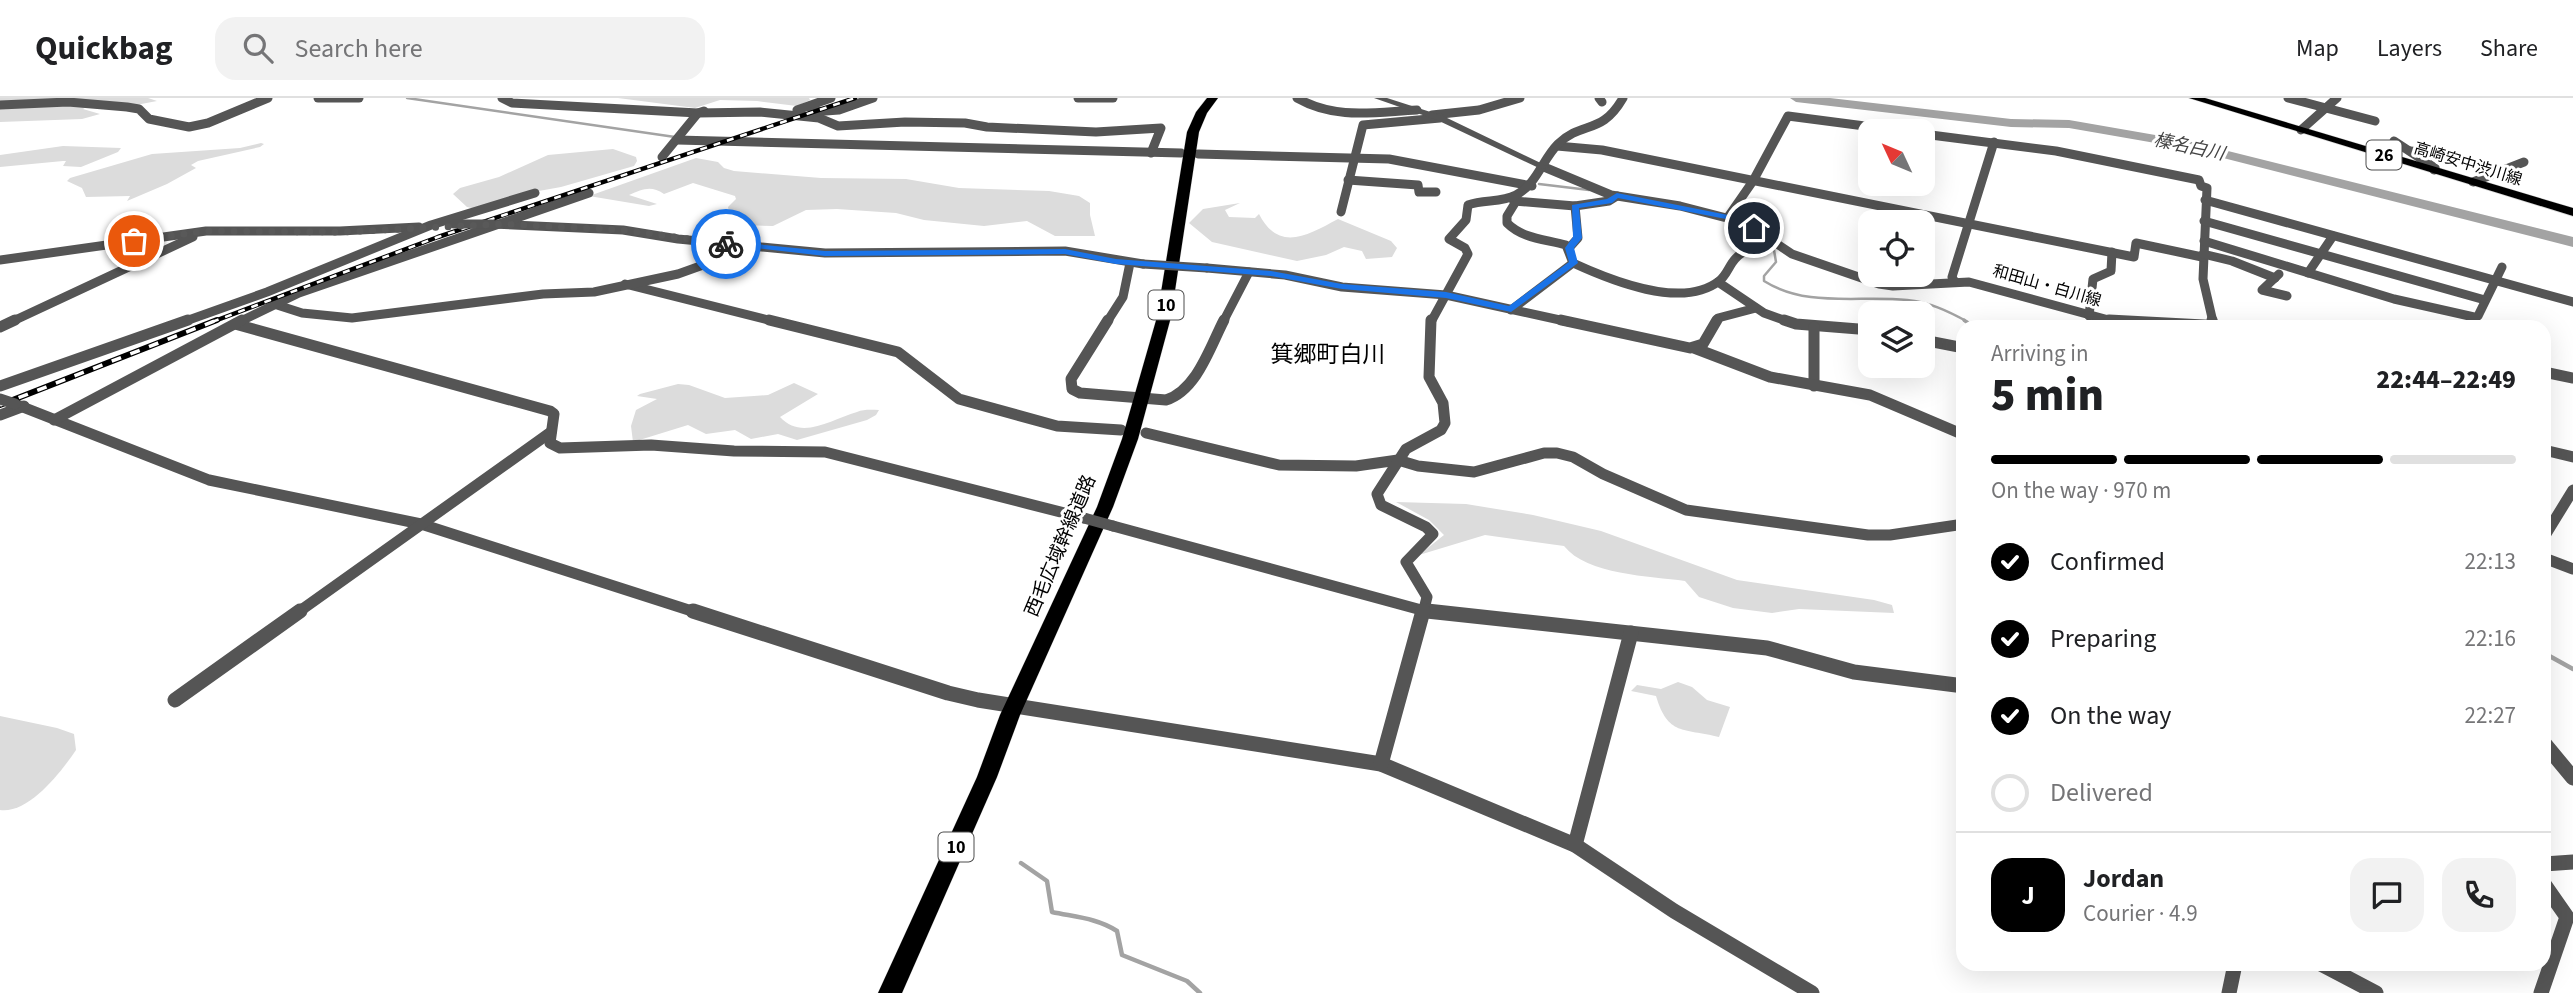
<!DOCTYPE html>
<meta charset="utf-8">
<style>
body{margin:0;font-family:"Source Sans 3","Noto Sans JP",sans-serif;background:#f2f2f2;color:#202124;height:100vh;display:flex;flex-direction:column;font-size:26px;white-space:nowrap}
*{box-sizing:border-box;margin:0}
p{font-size:23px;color:#757577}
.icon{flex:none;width:38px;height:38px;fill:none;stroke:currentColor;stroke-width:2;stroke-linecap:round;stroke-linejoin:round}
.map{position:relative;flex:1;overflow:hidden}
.side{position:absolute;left:1956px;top:222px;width:595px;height:651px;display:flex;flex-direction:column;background:#fff;border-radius:21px;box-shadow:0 7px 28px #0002}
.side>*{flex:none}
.needle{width:46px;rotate:314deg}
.buttons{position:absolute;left:1858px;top:21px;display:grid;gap:14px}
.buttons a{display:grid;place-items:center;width:77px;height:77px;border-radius:14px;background:#fff;box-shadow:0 7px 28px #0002;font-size:35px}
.pin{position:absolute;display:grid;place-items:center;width:60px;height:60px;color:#fff;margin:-30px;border:4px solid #fff;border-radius:50%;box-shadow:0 2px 7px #0007}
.courier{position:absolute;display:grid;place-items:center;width:70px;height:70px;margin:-35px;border:5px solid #1a73e8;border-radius:50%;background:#fff;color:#222;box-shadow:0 2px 9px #0007}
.head em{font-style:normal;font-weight:800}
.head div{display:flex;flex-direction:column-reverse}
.head{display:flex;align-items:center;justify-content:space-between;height:119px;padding:0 35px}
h1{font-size:46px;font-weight:800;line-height:52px}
.bar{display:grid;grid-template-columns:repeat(4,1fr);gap:10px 7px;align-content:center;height:84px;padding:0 35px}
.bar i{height:9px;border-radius:5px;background:#e0e0e0}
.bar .selected{background:#000}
.bar p{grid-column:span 4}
.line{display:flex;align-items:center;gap:18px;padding:0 35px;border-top:2px solid #e0e0e0}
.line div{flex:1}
.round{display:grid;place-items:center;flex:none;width:74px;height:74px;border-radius:21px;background:#f2f2f2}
ol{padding:0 35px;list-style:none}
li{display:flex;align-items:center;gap:21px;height:77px}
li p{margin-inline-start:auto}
li .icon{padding:7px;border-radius:50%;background:#000;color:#fff;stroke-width:4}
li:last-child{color:#757577}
li i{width:38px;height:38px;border:4px solid #e0e0e0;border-radius:50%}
header{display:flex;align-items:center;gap:42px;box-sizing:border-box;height:98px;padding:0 35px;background:#fff;border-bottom:2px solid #e0e0e0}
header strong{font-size:33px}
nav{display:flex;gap:38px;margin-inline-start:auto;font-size:24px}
.search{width:490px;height:63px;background:#f2f2f2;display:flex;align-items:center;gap:18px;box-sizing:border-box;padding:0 24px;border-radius:21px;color:#757577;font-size:26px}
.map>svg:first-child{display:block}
</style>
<header>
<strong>Quickbag</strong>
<div class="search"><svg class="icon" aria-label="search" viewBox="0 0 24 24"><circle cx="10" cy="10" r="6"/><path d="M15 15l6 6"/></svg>Search here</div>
<nav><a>Map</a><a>Layers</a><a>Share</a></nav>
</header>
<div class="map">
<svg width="2573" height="895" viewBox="0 0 2573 895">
<rect width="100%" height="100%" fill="#fff"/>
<!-- green -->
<g fill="#dcdcdc">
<path d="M 0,0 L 148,0 L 157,3 L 136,7 L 92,4 L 83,11 L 100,16 L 82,21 L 0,24 Z"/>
<path d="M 618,0 L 809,0 L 810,2 L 797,8 L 757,3 L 720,2 L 695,10 Z"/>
<path d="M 261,45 L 264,46 L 260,49 L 198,63 L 191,67 L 196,70 L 167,86 L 127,103 L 130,98 L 86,99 L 82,90 L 67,83 L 70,80 L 152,56 L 240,50 Z"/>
<path d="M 63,48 L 121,50 L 118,54 L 81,69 L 63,68 L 66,63 L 63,63 L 0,69 L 0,57 Z"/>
<path d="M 613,51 L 636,59 L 637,63 L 634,68 L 561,89 L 522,96 L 476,111 L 467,109 L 453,96 L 460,90 L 499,79 L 548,57 Z"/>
<path d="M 696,60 L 718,64 L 724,70 L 734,73 L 821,80 L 906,81 L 959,90 L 1049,93 L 1079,98 L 1090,105 L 1090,117 L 1095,138 L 1055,138 L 1027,123 L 984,128 L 924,122 L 896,115 L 837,111 L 806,112 L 773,128 L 742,127 L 731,123 L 728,109 L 736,101 L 735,98 L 693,85 L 664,96 C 651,87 643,91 629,97 L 657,106 L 649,108 L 589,98 Z"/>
<path d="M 1240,105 L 1225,112 L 1229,119 L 1255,120 L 1259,116 C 1279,155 1308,137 1338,121 L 1391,143 L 1397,150 L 1392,159 L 1366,161 L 1362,153 L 1344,149 L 1326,157 L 1297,163 L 1212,144 L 1189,125 L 1203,111 Z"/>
<path d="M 794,285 L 818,296 L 780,319 C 802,343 832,321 857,314 C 864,311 872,312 879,312 L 876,317 L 867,322 L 797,342 L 778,336 L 751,341 L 735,332 L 706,336 L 688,327 L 633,344 L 631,328 L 636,312 L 657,301 L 637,298 L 640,296 L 678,286 L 689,287 L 725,300 L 754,298 L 768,297 Z"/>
<path d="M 1396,404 L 1466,406 L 1533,417 L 1601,433 L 1737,482 L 1874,502 L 1892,507 L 1894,515 L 1799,511 L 1772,515 L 1733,510 L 1699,499 L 1685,483 C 1650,478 1587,477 1564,448 L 1485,437 L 1419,457 L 1444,437 L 1429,422 Z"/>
<path d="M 1678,584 L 1692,589 L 1707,602 L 1730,609 L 1719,639 C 1683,630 1668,638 1656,598 L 1631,593 L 1637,587 L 1661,591 Z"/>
<path d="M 0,618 L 57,630 L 74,636 L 76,652 C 61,674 29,716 0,712 Z"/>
</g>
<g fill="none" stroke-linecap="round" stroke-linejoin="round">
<!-- stream-far2 -->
<g stroke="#a3a3a3" stroke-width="2.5">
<path d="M 407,0 L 675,39"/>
<path d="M 1539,86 L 1589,92"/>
<path d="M 1757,138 L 1774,152 L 1776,164 L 1764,178 L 1764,183 C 1807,210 1858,197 1907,202 C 1929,204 1948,213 1968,224"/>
</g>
<!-- stream-far1 -->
<path stroke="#a3a3a3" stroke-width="3.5" d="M 1964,222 L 1972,229"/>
<!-- stream -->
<g stroke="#a3a3a3" stroke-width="4.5">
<path d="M 2544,555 L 2573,571"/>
<path d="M 1021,765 L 1047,783 L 1052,814 C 1075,819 1097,820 1117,833 L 1122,857 L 1187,883 L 1200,895"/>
</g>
<!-- river -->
<path fill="#a3a3a3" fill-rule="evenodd" d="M 1790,0 L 1830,0 L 2011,21 L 2069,22 L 2184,42 L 2573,139 L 2573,149 L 2184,50 L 2069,30 L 2011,29 L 1796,4 Z"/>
<defs>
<g id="primary">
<path d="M 1207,0 L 1218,0 L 1207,15 L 1199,34 L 1171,219 L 1138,341 L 1113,409 L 1020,617 L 997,679 L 902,895 L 878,895 L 977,679 L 1000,617 L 1097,409 L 1122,341 L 1157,219 L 1187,34 L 1196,14 Z"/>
<path d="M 2189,0 L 2205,0 L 2573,110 L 2573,118 Z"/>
</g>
</defs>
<!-- primary casing -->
<use href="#primary" stroke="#dbdbdb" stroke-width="1"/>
<!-- minor-far2 -->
<g stroke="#555" stroke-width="9">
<path d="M 318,0 L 359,0"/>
<path d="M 502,0 L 512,5 L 698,15 L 760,14 L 819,20 L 838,28 L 905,24 L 965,25 L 987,29 L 1096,34 L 1161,30 L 1151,55"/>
<path d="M 1078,0 L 1113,0"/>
<path d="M 1297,0 C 1336,22 1374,14 1417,12"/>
<path d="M 1599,0 L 1602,4"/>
<path d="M 2288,0 L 2375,23"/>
<path d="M 0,7 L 68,4 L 127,9 L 139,11 L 149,21 L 189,29 L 208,25 L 268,0"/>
<path d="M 797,12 L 831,0"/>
<path d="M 812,14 L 839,12 L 873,0"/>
<path d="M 1432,17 L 1479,12 L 1520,0"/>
<path d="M 2301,32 L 2337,0"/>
<path d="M 1923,36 L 2056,53 L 2199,82 L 2201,88 L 2207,90 L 2203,181 L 2213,224"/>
<path d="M 677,42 L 1181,55"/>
<path d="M 2394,43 L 2435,70 L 2434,72"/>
<path d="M 1557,48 L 1602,52 L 2134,159 L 2136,145 L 2202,159"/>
<path d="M 2410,53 L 2448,56"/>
<path d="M 1198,56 L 1389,61 L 1532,88"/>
<path d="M 662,59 L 698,15 L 704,13"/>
<path d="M 1544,69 L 1611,97 L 1680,108 L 1746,125 L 1792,156 L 1879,186 L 1893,188 L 1969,184 L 2116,224"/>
<path d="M 1348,82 L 1418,87 L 1419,94 L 1436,94"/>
<path d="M 2473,84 L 2524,64"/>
<path d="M 1512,100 L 1515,105 L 1507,118 L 1507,125 C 1523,141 1545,141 1566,147 L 1573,165 C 1610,182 1682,212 1719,183 C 1725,179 1728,171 1732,165 C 1742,150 1757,148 1774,144"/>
<path d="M 2205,102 L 2573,204"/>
<path d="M 1514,103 L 1575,108"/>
<path d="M 1341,114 L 1363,27 L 1440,20"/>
<path d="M 1728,119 L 1753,83 L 1788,18 L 1903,33"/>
<path d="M 2204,123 L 2485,202"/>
<path d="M 492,126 L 623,132 L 678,141 L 825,155 L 1065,153 L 1143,166"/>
<path d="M 2204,143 L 2394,201 L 2474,219 L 2478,218 L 2502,169"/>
<path d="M 1569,150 L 1578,140 L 1575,108 L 1609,103 L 1617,98"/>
<path d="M 2203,156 L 2232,163 L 2275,180"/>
<path d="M 0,162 L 206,133 L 340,133 L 419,129"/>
<path d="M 1207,170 L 1285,177 L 1342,189 L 1446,197 L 1569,224"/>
<path d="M 2308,175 L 2333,138"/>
<path d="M 2279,176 L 2262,192 L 2287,198"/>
<path d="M 1718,184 L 1764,215 L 1789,224"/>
<path d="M 1955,184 L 1952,179 L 1994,44"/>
<path d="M 625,186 L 776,224"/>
<path d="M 274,206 L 302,215 L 352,220 L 543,196 L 594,194 L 678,176 L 717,162 L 734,147"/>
<path d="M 1511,212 L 1573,165"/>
<path d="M 2089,218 L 2093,181 L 2111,173 L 2112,154"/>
<path d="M 11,224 L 193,139"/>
<path d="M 183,224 L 267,194 L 431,127 L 535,95"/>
<path d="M 239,224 L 299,195 L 589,95"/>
<path d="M 1107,224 L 1123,199 L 1130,165"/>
<path d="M 1223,224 L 1249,174"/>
<path d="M 1431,224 L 1468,156 L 1465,150 L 1449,141 L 1466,122 L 1468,107 C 1484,101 1501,105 1516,97 C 1537,86 1542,62 1558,46 C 1583,22 1601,38 1623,0"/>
<path d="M 1716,224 L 1718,220 L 1756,210"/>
</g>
<!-- minor-far1 -->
<g stroke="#555" stroke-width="11">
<path d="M 769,222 L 898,254 L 959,301 L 1057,328 L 1121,332"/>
<path d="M 1108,222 L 1071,281 L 1072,291 L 1080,295 L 1166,302 C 1197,292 1210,249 1224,222"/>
<path d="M 1561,222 L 1690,250 L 1703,246 L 1717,222"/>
<path d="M 1784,222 L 1796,226 L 1871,232"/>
<path d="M 2109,222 L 2242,229"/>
<path d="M 2212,222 L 2214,229"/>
<path d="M 235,226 L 550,313 L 554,316 L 550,345 L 560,350 L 651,347 L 734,353 L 825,354 L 1084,420"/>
<path d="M 0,229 L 15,222"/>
<path d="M 1814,229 L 1814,288"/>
<path d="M 1923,242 L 1964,250"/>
<path d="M 1694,250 L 1770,279 L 1870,297 L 1964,337"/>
<path d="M 2544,274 L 2573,280"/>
<path d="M 0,288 L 188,222"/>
<path d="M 15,306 L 209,382 L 421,426 L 698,515"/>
<path d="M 0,317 L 24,308"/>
<path d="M 54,322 L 242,222"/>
<path d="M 1146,335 L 1279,367 L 1356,368 L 1398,362 L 1418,368 L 1474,374 L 1544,355 L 1557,355 L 1573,359 L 1603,376 L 1686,412 L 1868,437 L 1890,437 L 1964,426"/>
<path d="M 2544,352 L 2573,359"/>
<path d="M 1113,428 L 1425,513 L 1443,515"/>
<path d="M 2544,439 L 2573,392"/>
<path d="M 2544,460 L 2573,471"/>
<path d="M 297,515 L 551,334"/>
<path d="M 1423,515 L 1427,499 L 1406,464 L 1433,436 L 1426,429 L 1381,407 L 1377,396 L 1406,351 L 1441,332 L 1445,325 L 1443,305 L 1429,279 L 1431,222"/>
</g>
<!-- minor -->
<g stroke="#555" stroke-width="15">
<path d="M 693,513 L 948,595 L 978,602 L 1381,666 L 1575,747 L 1674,813 L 1812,895"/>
<path d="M 1427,513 L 1767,550 L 1854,574 L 1964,588"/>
<path d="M 175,602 L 300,513"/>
<path d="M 2544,645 L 2573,680"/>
<path d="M 1381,666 L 1423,513"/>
<path d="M 1575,747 L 1631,535"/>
<path d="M 2544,766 L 2573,764"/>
<path d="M 2321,866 L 2376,895"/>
<path d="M 2229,895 L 2235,866"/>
<path d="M 2541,895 L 2567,819 L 2544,786"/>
</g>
<!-- tertiary -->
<path fill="#555" fill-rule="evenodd" d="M 1374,0 L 1387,0 L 1443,18 L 1549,69 L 1541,71 L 1437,22 Z"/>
<!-- primary -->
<use href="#primary" fill="#000" fill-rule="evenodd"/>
<defs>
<path id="rail-far1" d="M 212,224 L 438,139 L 855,0"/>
<path id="rail" d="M 0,307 L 217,222"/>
</defs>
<!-- rail-far1 casing -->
<use href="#rail-far1" stroke="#000" stroke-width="4.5"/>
<!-- rail casing -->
<use href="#rail" stroke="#000" stroke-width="6"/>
<!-- rail-far1 -->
<use href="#rail-far1" stroke="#fff" stroke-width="2.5" stroke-dasharray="7" stroke-linecap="butt"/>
<!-- rail -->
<use href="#rail" stroke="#fff" stroke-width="3.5" stroke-dasharray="10" stroke-linecap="butt"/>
<!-- minor-bridge-far1 -->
<g stroke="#555" stroke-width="9">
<path d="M 454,126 L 492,126"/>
<path d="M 1143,166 L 1207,170"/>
</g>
<!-- minor-bridge -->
<g stroke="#555" stroke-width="11">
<path d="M 0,301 L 15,306"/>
<path d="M 1084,420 L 1113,428"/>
</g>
</g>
<!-- route -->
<path fill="#1a73e8" d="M 1617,95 L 1728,117 L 1758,130 L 1754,132 L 1726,121 L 1618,100 L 1612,105 L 1579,110 L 1582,140 L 1574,150 L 1578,165 L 1511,214 L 1446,200 L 1342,191 L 1271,178 L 1116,166 L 1065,156 L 825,158 L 722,146 L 726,143 L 825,153 L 1065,151 L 1116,161 L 1271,173 L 1342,186 L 1446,194 L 1509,208 L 1569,164 L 1565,150 L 1573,139 L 1572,107 L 1607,101 Z"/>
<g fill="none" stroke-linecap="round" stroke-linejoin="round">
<!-- done -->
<path stroke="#595959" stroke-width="7" stroke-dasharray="0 12.6" d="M 134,143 L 206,133 L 340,134 L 503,126 L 623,132 L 726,146"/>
</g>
<g text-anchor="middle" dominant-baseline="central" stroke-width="6" stroke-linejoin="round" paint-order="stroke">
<!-- far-street labels -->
<g font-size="16" fill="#000" stroke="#fff">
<text transform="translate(2468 66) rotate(17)">高崎安中渋川線</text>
<text transform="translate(2047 188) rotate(16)">和田山・白川線</text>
</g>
<!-- far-water labels -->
<g font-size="18" font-style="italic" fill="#444" stroke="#fff">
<text transform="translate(2189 49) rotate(12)">榛名白川</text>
</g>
<!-- shield labels -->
<g fill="#fff" stroke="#4c4c4c" stroke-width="2">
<rect x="2366.5" y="42.5" width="35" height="29" rx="5"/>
<rect x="1148.5" y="192.5" width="35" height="29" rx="5"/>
<rect x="938.5" y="734.5" width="35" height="29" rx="5"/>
</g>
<g font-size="18" font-weight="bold" fill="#000">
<text x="2384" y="57">26</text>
<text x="1166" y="207">10</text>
<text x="956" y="749">10</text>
</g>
<!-- street labels -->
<g font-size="19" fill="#000" stroke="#fff">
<text transform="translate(1061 448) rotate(-67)">西毛広域幹線道路</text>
</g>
<!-- quarter labels -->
<g font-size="23" fill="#000" stroke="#fff">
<text x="1328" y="256">箕郷町白川</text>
</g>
</g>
</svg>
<div class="buttons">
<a><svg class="needle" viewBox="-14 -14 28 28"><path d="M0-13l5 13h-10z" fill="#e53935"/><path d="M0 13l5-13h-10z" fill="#757577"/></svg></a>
<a><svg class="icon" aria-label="locate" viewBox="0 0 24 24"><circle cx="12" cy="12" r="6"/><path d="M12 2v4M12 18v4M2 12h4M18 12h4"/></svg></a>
<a><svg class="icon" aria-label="layers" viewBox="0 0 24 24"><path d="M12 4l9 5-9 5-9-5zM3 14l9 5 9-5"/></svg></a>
</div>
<div class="pin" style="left:134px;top:143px;background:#ea580c"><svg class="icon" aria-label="bag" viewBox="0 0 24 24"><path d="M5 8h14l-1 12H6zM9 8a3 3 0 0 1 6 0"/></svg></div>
<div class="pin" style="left:1754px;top:130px;background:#1f2937"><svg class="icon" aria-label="home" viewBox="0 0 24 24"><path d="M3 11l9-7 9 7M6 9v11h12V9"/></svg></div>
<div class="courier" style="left:726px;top:146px"><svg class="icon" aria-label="bike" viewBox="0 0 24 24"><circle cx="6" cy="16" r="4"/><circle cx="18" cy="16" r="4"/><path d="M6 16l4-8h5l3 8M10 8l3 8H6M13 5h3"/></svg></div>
<section class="side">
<div class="head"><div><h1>5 min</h1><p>Arriving in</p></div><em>22:44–22:49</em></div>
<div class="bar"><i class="selected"></i><i class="selected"></i><i class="selected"></i><i></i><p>On the way · 970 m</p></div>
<ol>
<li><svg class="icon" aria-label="check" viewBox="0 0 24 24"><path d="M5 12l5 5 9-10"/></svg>Confirmed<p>22:13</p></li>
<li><svg class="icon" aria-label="check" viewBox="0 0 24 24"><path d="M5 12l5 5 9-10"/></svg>Preparing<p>22:16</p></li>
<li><svg class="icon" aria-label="check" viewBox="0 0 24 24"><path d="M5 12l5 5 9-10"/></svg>On the way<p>22:27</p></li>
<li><i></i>Delivered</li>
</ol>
<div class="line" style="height:126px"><b class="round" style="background:#000;color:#fff">J</b><div><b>Jordan</b><p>Courier · 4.9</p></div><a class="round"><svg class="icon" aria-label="chat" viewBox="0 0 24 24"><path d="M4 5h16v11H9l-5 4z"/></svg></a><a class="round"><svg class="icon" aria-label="phone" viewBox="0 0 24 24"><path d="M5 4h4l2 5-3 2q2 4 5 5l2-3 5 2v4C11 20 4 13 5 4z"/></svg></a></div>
</section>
</div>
